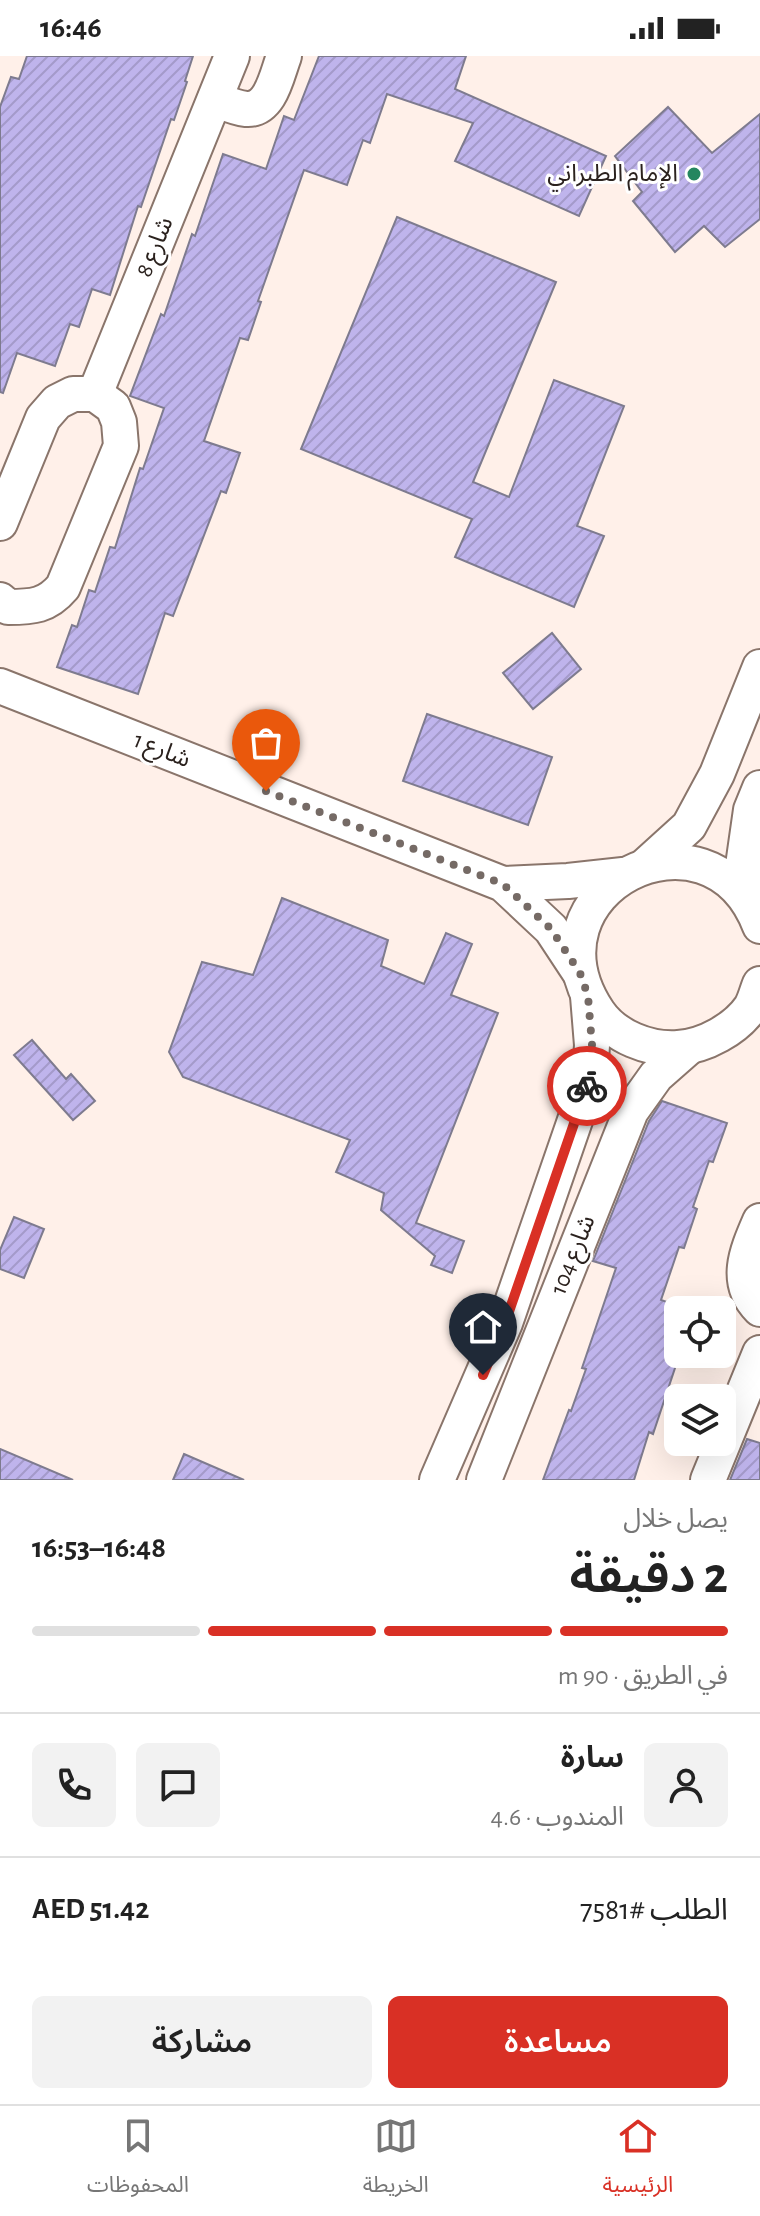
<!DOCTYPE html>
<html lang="ar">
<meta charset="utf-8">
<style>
body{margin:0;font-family:"Alegreya Sans","Noto Sans Arabic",sans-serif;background:#f2f2f2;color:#222;direction:rtl;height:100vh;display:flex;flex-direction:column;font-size:30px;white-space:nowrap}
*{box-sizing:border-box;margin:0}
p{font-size:26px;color:#767676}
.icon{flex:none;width:44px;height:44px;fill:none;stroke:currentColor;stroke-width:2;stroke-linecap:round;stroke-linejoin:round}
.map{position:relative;height:1424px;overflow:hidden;direction:ltr}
.drawer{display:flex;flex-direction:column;background:#fff;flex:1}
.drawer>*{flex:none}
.buttons{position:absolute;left:664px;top:1240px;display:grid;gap:16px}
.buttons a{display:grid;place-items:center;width:72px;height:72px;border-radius:12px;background:#fff;box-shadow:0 8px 32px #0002;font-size:40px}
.pin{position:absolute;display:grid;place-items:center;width:68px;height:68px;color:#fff;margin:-82px -34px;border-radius:50% 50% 50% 0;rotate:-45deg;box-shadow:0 0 8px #0007}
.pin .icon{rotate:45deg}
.courier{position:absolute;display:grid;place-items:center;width:80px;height:80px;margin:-40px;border:6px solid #d93025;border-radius:50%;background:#fff;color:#222;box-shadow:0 2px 10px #0007}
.headline em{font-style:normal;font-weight:600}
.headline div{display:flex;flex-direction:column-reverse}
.headline{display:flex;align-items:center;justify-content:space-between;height:136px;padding:0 32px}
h1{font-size:52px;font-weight:600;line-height:60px}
.bar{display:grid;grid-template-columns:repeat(4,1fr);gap:12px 8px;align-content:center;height:96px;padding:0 32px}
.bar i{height:10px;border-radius:6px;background:#e0e0e0}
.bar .selected{background:#d93025}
.bar p{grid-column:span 4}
.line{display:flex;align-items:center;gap:20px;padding:0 32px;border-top:2px solid #e0e0e0}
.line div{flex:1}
.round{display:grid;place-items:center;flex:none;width:84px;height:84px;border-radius:12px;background:#f2f2f2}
.button{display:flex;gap:16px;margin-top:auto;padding:16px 32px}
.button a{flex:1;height:92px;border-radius:12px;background:#d93025;color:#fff;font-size:32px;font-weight:600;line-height:92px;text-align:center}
.button a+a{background:#f2f2f2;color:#222}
.status{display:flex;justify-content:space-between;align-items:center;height:56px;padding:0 40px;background:#fff;direction:ltr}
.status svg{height:22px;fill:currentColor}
.menu{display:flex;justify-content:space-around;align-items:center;height:112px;border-top:2px solid #e0e0e0;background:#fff;font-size:22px;color:#767676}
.menu a{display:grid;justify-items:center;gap:4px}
.menu .selected{color:#d93025}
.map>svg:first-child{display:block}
</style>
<div class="status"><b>16:46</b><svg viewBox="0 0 49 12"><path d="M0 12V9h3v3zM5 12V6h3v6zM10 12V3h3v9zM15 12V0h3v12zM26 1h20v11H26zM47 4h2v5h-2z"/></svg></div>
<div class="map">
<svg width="760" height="1424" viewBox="0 0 760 1424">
<defs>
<pattern id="building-hatch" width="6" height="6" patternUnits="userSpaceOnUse" patternTransform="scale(2)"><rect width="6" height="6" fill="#bfb4ec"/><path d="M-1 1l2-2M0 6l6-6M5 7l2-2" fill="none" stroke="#a49aca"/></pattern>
</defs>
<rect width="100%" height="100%" fill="#fff0e9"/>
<!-- building -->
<g fill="url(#building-hatch)" stroke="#7e7b8f" stroke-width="2">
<path d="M 27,0 L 193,0 L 185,25 L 187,26 L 174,64 L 171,63 L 141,151 L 138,150 L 110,239 L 92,233 L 79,271 L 70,268 L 55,310 L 17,297 L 3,337 L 0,336 L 0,51 L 11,21 L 19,23 Z"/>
<path d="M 319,0 L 466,0 L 455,33 L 606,100 L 579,160 L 455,105 L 473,67 L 387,38 L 370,87 L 363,84 L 347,129 L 304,114 L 258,245 L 261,246 L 248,284 L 240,282 L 204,385 L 240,397 L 226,437 L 221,435 L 173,560 L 165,557 L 138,638 L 57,611 L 72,569 L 77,571 L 89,534 L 95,536 L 110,491 L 115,492 L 140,412 L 143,413 L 164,352 L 130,340 L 161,258 L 164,260 L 192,178 L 195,180 L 223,98 L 266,113 L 284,60 L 294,64 Z"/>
<path d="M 668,51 L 712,97 L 760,58 L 760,163 L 725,191 L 704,170 L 675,196 L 633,145 L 642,136 L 615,100 Z"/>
<path d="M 397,161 L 556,226 L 473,426 L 509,441 L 554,324 L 624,350 L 577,470 L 604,480 L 574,551 L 455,501 L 472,463 L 301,393 Z"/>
<path d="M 552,577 L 581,613 L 533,653 L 503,617 Z"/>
<path d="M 427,658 L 552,701 L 528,769 L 403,725 Z"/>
<path d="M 282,842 L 388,884 L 381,910 L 424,928 L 446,877 L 472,888 L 451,939 L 498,957 L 416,1167 L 464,1185 L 452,1217 L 431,1209 L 435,1200 L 381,1154 L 384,1137 L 336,1116 L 350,1084 L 183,1021 L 169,996 L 202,906 L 253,919 Z"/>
<path d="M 32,984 L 66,1023 L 71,1018 L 95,1045 L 73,1064 L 14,999 Z"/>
<path d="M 662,1045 L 727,1067 L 713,1106 L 709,1105 L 693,1151 L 697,1153 L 684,1192 L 679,1191 L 661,1244 L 678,1250 L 678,1303 L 653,1378 L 649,1376 L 634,1424 L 543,1424 L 569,1354 L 571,1355 L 586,1313 L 582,1312 L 616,1212 L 593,1205 L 649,1065 Z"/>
<path d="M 14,1161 L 44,1173 L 24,1222 L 0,1213 L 0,1194 Z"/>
<path d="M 747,1383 L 760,1387 L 760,1424 L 730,1424 Z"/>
<path d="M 0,1393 L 73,1424 L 0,1424 Z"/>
<path d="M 184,1398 L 244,1424 L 173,1424 Z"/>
</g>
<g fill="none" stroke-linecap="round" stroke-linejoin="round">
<defs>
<g id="minor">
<path d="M 215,43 C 225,47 235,52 246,53 C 271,55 277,18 284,0"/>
<path d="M 95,338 L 232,0"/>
<path d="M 0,467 L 43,362 L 57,346 L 73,338 L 95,338 L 113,351 L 119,366 L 121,390 L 63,531 C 47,550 33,551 8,551 L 0,544"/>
<path d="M 0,630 L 503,828 L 551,873 L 580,917"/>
<path d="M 646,809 L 689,770 L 717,718 L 760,611"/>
<path d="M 503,828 L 568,825 L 623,819"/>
<path d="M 752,849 L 743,810 L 751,754 L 760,732"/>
<path d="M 760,870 C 709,737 517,834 598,956 C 615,981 649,994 678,992 C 705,990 736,973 751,951 C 755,944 757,935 760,928"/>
<path d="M 760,1165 C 747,1195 733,1226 760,1253"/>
<path d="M 437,1424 L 505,1267 L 590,1021 L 592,989 L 588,940"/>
<path d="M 484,1424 L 631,1055 L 656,1020 L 689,991"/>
<path d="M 708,1424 L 760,1297"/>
</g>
</defs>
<!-- minor casing -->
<use href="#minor" stroke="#8a756b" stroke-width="38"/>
<!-- minor -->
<use href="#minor" stroke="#fff" stroke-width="34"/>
</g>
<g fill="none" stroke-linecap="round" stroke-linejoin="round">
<!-- done -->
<path stroke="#756a65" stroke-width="8" stroke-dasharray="0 14.4" d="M 266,735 L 503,828 L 551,873 L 580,917 L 588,940 L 592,989 L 590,1021 L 587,1030"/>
<!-- route -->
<path stroke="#d93025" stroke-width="10" d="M 483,1319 L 505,1267 L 587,1030"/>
</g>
<!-- markers -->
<circle fill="#25865f" stroke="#fff" stroke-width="3" cx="694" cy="118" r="8"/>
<g text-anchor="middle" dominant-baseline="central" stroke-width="6" stroke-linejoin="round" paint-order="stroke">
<!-- poi labels -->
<g font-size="24" fill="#2b221e" stroke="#fff" text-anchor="end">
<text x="678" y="118">الإمام الطبراني</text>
</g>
<!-- street labels -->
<g font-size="24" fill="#2b221e" stroke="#fff">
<text transform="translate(155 191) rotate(-68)">شارع 8</text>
<text transform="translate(162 694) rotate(22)">شارع 1</text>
<text transform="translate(573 1199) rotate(-68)">شارع 104</text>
</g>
</g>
</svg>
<div class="buttons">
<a><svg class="icon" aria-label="locate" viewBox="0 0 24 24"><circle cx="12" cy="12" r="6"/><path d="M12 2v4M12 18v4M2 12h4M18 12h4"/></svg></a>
<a><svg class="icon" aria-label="layers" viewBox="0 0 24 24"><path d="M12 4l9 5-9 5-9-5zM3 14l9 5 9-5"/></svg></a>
</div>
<div class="pin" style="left:266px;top:735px;background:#ea580c"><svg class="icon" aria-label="bag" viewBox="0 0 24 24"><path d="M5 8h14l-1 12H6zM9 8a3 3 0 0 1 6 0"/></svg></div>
<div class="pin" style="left:483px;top:1319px;background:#1f2937"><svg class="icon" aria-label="home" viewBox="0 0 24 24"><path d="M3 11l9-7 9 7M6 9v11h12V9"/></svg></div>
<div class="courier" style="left:587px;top:1030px"><svg class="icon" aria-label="bike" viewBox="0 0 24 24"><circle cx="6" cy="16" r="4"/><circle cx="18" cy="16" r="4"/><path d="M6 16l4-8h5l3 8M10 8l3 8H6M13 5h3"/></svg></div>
</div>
<section class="drawer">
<div class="headline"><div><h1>2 دقيقة</h1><p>يصل خلال</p></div><em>16:48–16:53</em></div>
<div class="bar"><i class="selected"></i><i class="selected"></i><i class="selected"></i><i></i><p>في الطريق · 90 m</p></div>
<div class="line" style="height:144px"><a class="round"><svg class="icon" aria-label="person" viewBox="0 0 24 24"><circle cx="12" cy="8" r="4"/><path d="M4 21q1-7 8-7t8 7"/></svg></a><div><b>سارة</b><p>المندوب · 4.6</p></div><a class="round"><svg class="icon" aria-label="chat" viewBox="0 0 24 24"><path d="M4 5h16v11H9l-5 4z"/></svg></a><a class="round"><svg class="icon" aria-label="phone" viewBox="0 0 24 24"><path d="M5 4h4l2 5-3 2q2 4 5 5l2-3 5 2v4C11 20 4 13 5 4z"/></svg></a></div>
<div class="line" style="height:104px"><div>الطلب #7581</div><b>AED 51.42</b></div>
<div class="button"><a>مساعدة</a><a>مشاركة</a></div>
</section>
<nav class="menu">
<a class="selected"><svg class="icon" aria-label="home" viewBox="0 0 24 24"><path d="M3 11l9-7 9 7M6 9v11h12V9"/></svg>الرئيسية</a>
<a><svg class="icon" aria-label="map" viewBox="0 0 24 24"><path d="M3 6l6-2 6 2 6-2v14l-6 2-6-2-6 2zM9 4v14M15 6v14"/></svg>الخريطة</a>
<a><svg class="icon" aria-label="saved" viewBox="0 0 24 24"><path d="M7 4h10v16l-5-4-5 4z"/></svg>المحفوظات</a>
</nav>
